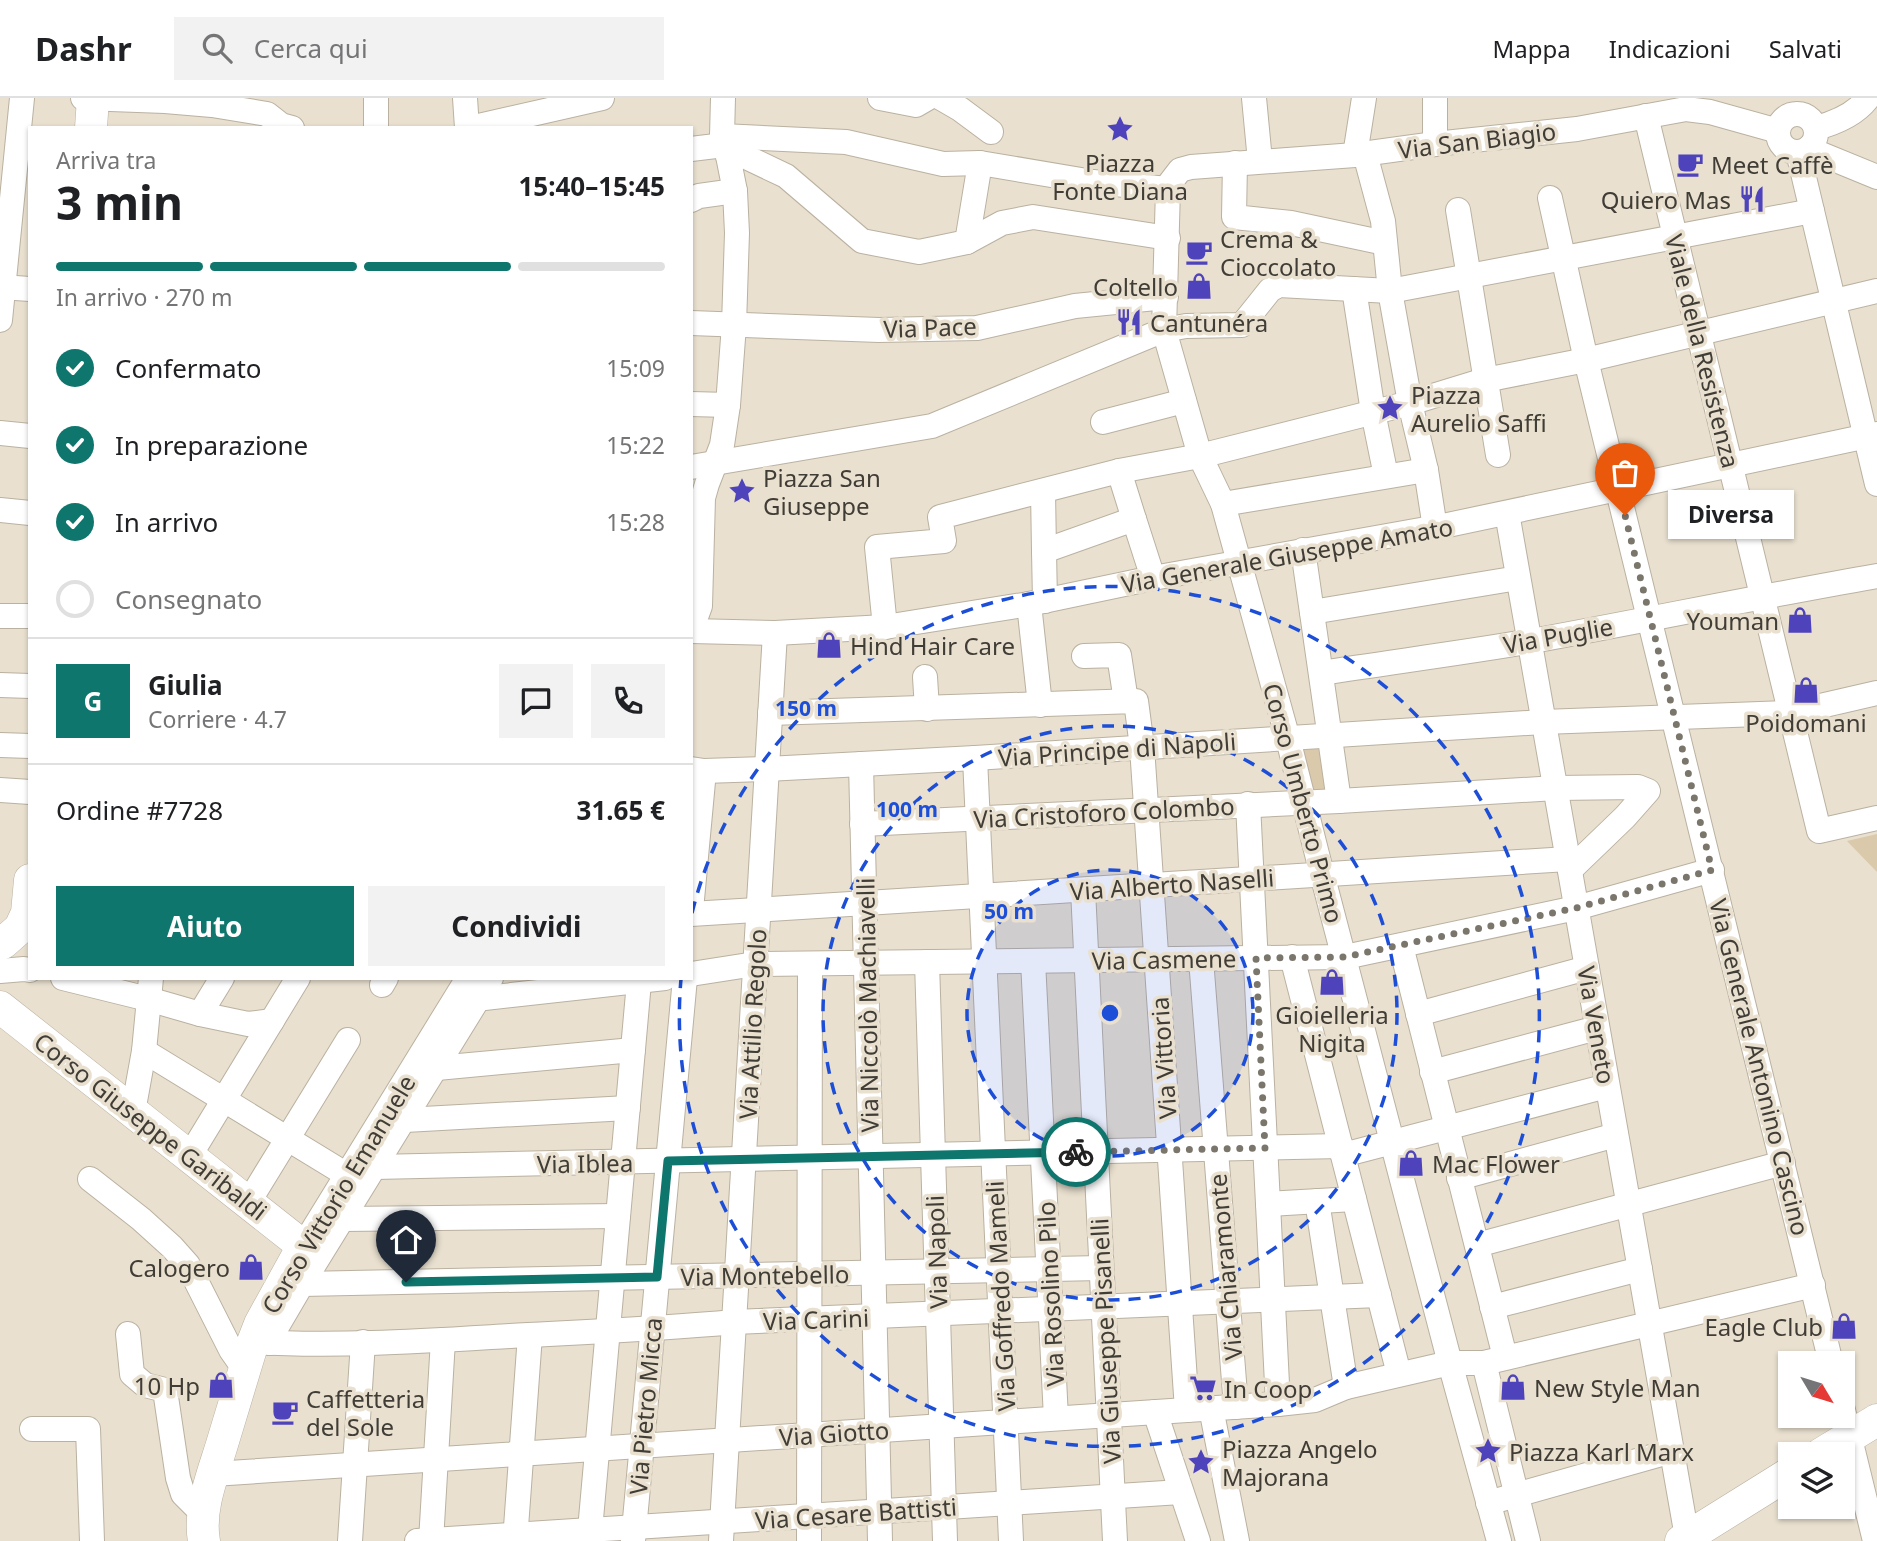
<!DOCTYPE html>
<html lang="it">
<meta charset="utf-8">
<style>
body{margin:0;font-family:"Noto Sans",sans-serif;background:#f2f2f2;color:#202124;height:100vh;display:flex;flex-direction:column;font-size:26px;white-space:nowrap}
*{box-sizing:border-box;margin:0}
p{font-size:23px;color:#757577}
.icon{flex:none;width:38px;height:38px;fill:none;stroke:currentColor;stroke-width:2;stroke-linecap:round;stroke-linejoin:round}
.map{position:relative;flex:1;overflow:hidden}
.panel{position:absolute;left:28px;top:28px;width:665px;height:854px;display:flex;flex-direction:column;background:#fff;border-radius:0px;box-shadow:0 2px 5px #0004}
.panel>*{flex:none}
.needle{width:46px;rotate:128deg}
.fabs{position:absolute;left:1778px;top:1253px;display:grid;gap:14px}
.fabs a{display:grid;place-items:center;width:77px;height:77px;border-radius:0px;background:#fff;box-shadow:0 2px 5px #0004;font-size:35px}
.pin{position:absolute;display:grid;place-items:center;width:60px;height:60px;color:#fff;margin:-72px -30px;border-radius:50% 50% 50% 0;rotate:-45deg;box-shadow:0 0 7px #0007}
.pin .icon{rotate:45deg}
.courier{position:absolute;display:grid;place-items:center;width:70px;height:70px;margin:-35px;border:5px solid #0f766e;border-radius:50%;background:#fff;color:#222;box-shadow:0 2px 9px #0007}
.bubble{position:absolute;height:49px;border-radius:0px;background:#fff;box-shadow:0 2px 5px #0004;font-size:23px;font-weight:700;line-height:49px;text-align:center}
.headline em{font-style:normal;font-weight:700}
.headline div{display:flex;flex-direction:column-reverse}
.headline{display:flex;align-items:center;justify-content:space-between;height:119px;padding:0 28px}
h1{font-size:46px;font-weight:700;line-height:52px}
.bar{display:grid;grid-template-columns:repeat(4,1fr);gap:10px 7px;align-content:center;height:84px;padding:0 28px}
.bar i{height:9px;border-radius:5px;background:#e0e0e0}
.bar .selected{background:#0f766e}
.bar p{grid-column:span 4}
.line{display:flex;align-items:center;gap:18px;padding:0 28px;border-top:2px solid #e0e0e0}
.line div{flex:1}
.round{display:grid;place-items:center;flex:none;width:74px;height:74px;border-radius:0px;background:#f2f2f2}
ol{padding:0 28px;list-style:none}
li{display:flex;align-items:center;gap:21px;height:77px}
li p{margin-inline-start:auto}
li .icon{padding:7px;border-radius:50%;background:#0f766e;color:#fff;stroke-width:4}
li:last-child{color:#757577}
li i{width:38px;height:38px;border:4px solid #e0e0e0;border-radius:50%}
.cta{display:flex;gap:14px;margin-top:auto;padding:14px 28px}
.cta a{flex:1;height:80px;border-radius:0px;background:#0f766e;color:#fff;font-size:28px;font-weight:700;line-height:80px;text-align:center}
.cta a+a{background:#f2f2f2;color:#202124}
header{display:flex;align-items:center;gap:42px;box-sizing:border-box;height:98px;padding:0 35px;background:#fff;border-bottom:2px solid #e0e0e0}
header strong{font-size:33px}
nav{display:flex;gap:38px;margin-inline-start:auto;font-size:24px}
.search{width:490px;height:63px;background:#f2f2f2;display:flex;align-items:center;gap:18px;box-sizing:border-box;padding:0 24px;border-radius:0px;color:#757577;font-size:26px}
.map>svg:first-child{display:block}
</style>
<header>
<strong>Dashr</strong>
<div class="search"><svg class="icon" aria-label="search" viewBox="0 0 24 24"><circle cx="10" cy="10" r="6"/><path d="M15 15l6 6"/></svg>Cerca qui</div>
<nav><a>Mappa</a><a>Indicazioni</a><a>Salvati</a></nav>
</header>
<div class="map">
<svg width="1877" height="1443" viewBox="0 0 1877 1443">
<rect width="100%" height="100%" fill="#e9e0cf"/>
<!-- green -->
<g fill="#dac9ab">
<path d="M 1325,647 L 1331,694 L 1310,695 L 1299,649 Z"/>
<path d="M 1877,736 L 1877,774 L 1847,743 Z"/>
</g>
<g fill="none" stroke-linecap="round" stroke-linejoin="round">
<defs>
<g id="minor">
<path d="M 83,0 L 165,3 L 212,7 L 267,16 L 281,27 L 292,30"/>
<path d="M 465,0 L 467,30"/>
<path d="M 880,0 L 916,7 L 928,0"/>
<path d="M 941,0 L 960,11 L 991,34"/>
<path d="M 1254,0 L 1260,63"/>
<path d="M 1435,0 L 1435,46"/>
<circle cx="1797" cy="35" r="19"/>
<path d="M 1646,18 L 1819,733 L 1877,720"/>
<path d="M 376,30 L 376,0"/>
<path d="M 470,30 L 602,0"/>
<path d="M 1816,30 C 1835,25 1856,16 1868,0"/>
<path d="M 722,38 L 846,44 L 943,66 L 980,65 L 1093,84 L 1168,91"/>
<path d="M 1810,49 L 1821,56 L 1877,79"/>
<path d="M 691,51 L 724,47"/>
<path d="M 1798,54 L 1877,386"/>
<path d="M 1365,56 L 1383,123 L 1390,193 L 1410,305 L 1426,372 L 1435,430"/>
<path d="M 1355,57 L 1364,0"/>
<path d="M 728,58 L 746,59 L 786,78 L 862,143 L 919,154 L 967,144 L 1002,125 L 1033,119 L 1168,140"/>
<path d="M 1235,65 L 1234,119 L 1291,125 L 1385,145"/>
<path d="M 1550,100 L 1586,262 L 1831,1265"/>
<path d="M 691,102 L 699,98 L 735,93"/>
<path d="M 1458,112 L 1498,357"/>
<path d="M 967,144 L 980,65"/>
<path d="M 0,189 L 30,191"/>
<path d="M 1354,191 L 1373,314 L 1386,378"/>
<path d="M 0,222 L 22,0"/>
<path d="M 691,225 L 879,232 L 977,230 L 1075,208 L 1166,199"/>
<path d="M 691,306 L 728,307"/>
<path d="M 1103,324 L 1184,303"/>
<path d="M 0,335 L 30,338"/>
<path d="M 691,369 L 932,328 L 1164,232 L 1186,228 L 1242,227 L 1270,192 L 1279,187 L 1390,193 L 1812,113"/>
<path d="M 1119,373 L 1134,421"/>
<path d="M 1043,393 L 1044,453"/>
<path d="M 1223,406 L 1426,372"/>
<path d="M 0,412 L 30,415"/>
<path d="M 1507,415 L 1687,1439"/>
<path d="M 1303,452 L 1339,703"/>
<path d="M 1045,503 L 1044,453 L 1134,421 L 1153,480"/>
<path d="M 1029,506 L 1040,607"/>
<path d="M 1312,514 L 1518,480"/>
<path d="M 0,518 L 30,518"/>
<path d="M 691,524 L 696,519 L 700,508 L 703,400 L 707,386 L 722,347 L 728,307 L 734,227 L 737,135 L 735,93 L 728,58 L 722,38 L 723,0"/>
<path d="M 885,529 L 877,449 L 944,443 L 940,419 L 1119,373 L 1200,358 L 1410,305 L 1485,282 L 1586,262 L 1877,193"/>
<path d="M 691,533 L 775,535 L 885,529 L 1029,506 L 1153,480 L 1443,428 L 1877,336"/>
<path d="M 1084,558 L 1119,557 L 1126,603"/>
<path d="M 1321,575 C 1391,564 1462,555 1532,543 C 1647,522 1762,498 1877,478"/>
<path d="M 925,579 L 927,611"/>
<path d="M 0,587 L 30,588"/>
<path d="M 770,615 L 1136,603 L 1142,649 L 1187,1312"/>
<path d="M 0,647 L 30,648"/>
<path d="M 975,660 L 1011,1443"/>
<path d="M 861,666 L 880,1443"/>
<path d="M 691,671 L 704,673 L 767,671 L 975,660 L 1543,624 L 1790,615 L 1877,595"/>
<path d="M 0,692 L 30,694"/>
<path d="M 1248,706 L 1278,1306"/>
<path d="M 862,726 L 1339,703 L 1556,690 L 1638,689 L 1648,693 L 1625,719 L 1570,772"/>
<path d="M 1083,792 L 1115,1443"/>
<path d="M 691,812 L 704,673"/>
<path d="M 691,816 L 1568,761"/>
<path d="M 1401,848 L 1505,1259"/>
<path d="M 1292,859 L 1399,1276"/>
<path d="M 1201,861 L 1236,1309"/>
<path d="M 1033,863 L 1056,1320"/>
<path d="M 927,864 L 945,1443"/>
<path d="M 0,873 L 24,871 L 30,872"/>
<path d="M 691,876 L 755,866 L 1345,859 L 1576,810 L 1712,772"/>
<path d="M 63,880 L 148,901 L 200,916 L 248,926 L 272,923"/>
<path d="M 382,887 L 386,880"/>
<path d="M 467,902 L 665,880"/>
<path d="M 200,916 L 222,880"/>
<path d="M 1418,916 L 1587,870"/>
<path d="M 144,953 L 347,1077"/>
<path d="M 437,970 L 633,952"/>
<path d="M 1432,974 L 1597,930"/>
<path d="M 133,1014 L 144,953 L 151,880"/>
<path d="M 405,1022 L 628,1010"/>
<path d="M 1343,1057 L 1607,988"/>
<path d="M 189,1059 L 298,880"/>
<path d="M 375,1069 L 1341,1048"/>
<path d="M 1459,1080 L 1616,1037"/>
<path d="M 90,1081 L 141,1121 L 172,1149 L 188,1167 L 231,1252 L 245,1272"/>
<path d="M 1317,1103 L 1346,1289"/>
<path d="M 248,1105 L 348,942"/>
<path d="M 1268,1106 L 1354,1101"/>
<path d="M 343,1121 L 618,1118"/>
<path d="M 1477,1147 L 1783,1065"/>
<path d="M 303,1148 L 468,880"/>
<path d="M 302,1186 L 1101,1170"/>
<path d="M 1492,1209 L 1640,1171"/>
<path d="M 128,1236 L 132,1276 L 145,1287 L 165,1292 L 178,1380 L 183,1396 L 203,1416"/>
<path d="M 253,1244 C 338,1249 425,1243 510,1238 C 585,1234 659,1231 734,1224 L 1379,1197"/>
<path d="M 270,1245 L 275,1232 L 302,1186 L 491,880"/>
<path d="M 1484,1265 L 1528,1443"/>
<path d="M 1211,1310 L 1237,1443"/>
<path d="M 1843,1312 L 1875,1443"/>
<path d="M 1155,1314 L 1198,1443"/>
<path d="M 32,1331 L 88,1331 L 92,1443"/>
<path d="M 213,1376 L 1278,1306 L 1315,1302 L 1346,1289 L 1450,1265 L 1484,1265 L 1813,1187"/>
<path d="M 1488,1405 L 1672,1353"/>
<path d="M 590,1432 L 639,884"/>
<path d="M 350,1443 L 363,1244"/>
<path d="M 417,1443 L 1181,1394"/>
<path d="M 431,1443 L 443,1242"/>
<path d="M 515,1443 L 530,1237"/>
<path d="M 633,1443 L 685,880"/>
<path d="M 721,1443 L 775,535"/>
<path d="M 809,1443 L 810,866"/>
<path d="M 1499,1443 L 1450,1265 L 1322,776 L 1288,641 L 1223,406 L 1200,358 L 1164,232 L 1168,91 L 1170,85 L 1180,72 L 1191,69 L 1355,57 L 1435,46 L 1577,31 L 1686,11 L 1710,14 L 1778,33"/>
</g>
<g id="major">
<path d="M 91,30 L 93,0"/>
<path d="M 0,846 L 3,845 L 20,830 L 27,815 L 30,782"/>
<path d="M 0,909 L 303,1148 L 260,1226 L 253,1244 C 243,1277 233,1310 223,1343 C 214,1374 198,1410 204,1443"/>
<path d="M 1821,1356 L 1877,1322"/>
<path d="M 1681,1443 L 1790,1375"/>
</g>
</defs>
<!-- minor casing -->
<use href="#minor" stroke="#bab1a1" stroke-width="26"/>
<!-- major casing -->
<use href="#major" stroke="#bab1a1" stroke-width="33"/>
<!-- minor -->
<use href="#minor" stroke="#fff" stroke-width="24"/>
<!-- major -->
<use href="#major" stroke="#fff" stroke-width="32"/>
</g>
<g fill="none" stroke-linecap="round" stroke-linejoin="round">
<!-- done -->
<path stroke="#7b766c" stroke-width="7" stroke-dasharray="0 12.6" d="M 1076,1054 L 1265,1050 L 1256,860 L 1345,859 L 1363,855 L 1576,810 L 1712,772 L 1625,417"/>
<!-- route -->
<path stroke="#0f766e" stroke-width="9" d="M 406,1184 L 657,1179 L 668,1063 L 1076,1054"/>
</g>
<!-- distance rings -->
<circle cx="1110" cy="915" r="143" fill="#1d4ed8" fill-opacity=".12"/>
<g fill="none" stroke="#1d4ed8" stroke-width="3.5" stroke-dasharray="12 9">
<circle cx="1110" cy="915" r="143"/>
<circle cx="1110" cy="915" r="287"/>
<path d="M692 815A430 430 0 1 1 681 881"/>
</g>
<!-- icons -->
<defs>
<symbol id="sight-bare" viewBox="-9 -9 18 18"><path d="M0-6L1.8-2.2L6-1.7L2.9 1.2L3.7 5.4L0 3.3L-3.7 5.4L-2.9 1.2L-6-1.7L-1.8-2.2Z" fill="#4f43bb" stroke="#e9e0cf" stroke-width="2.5" paint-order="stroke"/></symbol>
<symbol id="cafe-bare" viewBox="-9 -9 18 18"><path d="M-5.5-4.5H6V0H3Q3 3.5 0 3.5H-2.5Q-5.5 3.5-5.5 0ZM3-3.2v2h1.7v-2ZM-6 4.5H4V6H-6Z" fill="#4f43bb" stroke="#e9e0cf" stroke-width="2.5" paint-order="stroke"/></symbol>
<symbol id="restaurant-bare" viewBox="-9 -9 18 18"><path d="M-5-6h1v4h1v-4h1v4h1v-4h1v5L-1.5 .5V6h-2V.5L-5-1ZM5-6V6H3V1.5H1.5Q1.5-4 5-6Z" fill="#4f43bb" stroke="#e9e0cf" stroke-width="2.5" paint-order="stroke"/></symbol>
<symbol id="shop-bare" viewBox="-9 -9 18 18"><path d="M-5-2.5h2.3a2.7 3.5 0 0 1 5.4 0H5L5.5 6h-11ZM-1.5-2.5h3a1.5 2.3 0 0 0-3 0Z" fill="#4f43bb" stroke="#e9e0cf" stroke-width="2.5" paint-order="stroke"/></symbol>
<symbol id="supermarket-bare" viewBox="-9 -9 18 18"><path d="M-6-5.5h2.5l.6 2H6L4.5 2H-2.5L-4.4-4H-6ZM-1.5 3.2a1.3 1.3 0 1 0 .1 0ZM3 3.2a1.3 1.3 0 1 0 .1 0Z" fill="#4f43bb" stroke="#e9e0cf" stroke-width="2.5" paint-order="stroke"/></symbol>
</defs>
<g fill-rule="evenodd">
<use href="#sight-bare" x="1101" y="12" width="38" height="38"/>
<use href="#cafe-bare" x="1671" y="47" width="38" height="38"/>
<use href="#restaurant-bare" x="1733" y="82" width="38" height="38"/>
<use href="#cafe-bare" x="1180" y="135" width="38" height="38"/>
<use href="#shop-bare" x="1180" y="169" width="38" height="38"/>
<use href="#restaurant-bare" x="1110" y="205" width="38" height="38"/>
<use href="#sight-bare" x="1371" y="291" width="38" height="38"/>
<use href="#sight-bare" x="723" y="374" width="38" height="38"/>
<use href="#shop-bare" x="1781" y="503" width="38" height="38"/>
<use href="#shop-bare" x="810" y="528" width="38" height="38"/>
<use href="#shop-bare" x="1787" y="573" width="38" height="38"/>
<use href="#shop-bare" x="1313" y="865" width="38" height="38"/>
<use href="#shop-bare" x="1392" y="1046" width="38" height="38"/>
<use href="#shop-bare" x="232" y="1150" width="38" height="38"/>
<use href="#shop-bare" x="1825" y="1209" width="38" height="38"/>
<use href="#shop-bare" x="202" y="1268" width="38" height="38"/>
<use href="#shop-bare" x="1494" y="1270" width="38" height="38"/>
<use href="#supermarket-bare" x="1184" y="1271" width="38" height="38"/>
<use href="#cafe-bare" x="266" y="1295" width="38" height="38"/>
<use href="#sight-bare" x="1469" y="1334" width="38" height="38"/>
<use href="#sight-bare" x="1182" y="1345" width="38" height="38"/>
</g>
<g text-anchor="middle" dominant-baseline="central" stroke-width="7" stroke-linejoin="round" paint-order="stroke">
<!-- street labels -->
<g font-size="24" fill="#403d36" stroke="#e9e0cf">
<text transform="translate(1477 42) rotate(-7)">Via San Biagio</text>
<text transform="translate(930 229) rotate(-2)">Via Pace</text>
<text transform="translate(1703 253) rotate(76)">Viale della Resistenza</text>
<text transform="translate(1287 457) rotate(-10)">Via Generale Giuseppe Amato</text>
<text transform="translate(1558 537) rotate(-10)">Via Puglie</text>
<text transform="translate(1117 651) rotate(-4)">Via Principe di Napoli</text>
<text transform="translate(1304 705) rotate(75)">Corso Umberto Primo</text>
<text transform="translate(1104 714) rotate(-3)">Via Cristoforo Colombo</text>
<text transform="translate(1172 786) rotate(-4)">Via Alberto Naselli</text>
<text transform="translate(1164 861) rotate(-1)">Via Casmene</text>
<text transform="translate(867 907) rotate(-91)">Via Niccolò Machiavelli</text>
<text transform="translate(752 926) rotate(-87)">Via Attilio Regolo</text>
<text transform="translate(1597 927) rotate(80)">Via Veneto</text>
<text transform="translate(1163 960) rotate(-94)">Via Vittoria</text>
<text transform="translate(1760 969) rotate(76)">Via Generale Antonino Cascino</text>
<text transform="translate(151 1028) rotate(38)">Corso Giuseppe Garibaldi</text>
<text transform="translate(585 1065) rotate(-1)">Via Iblea</text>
<text transform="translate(338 1096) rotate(-59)">Corso Vittorio Emanuele</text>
<text transform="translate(936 1154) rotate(-92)">Via Napoli</text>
<text transform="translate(1225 1169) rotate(-95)">Via Chiaramonte</text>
<text transform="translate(765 1177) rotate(-1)">Via Montebello</text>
<text transform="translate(1050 1196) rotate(-93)">Via Rosolino Pilo</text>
<text transform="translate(1000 1198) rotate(-93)">Via Goffredo Mameli</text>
<text transform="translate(816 1221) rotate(-2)">Via Carini</text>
<text transform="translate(1105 1243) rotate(-93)">Via Giuseppe Pisanelli</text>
<text transform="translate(645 1308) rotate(-85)">Via Pietro Micca</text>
<text transform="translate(834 1335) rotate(-4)">Via Giotto</text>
<text transform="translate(856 1415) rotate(-4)">Via Cesare Battisti</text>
</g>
<!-- poi labels -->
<g font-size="24" fill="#403d36" stroke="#e9e0cf" text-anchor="start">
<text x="1120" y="64" text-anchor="middle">Piazza<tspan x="1120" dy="28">Fonte Diana</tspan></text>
<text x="1711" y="66">Meet Caffè</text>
<text x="1731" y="101" text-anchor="end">Quiero Mas</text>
<text x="1220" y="140">Crema &amp;<tspan x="1220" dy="28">Cioccolato</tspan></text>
<text x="1178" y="188" text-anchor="end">Coltello</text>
<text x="1150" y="224">Cantunéra</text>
<text x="1411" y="296">Piazza<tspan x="1411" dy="28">Aurelio Saffi</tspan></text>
<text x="763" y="379">Piazza San<tspan x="763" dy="28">Giuseppe</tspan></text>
<text x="1779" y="522" text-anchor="end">Youman</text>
<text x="850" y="547">Hind Hair Care</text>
<text x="1806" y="624" text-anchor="middle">Poidomani</text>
<text x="1332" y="916" text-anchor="middle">Gioielleria<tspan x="1332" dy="28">Nigita</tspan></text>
<text x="1432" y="1065">Mac Flower</text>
<text x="230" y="1169" text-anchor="end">Calogero</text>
<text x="1823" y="1228" text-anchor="end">Eagle Club</text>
<text x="200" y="1287" text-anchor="end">10 Hp</text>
<text x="1534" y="1289">New Style Man</text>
<text x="1224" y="1290">In Coop</text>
<text x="306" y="1300">Caffetteria<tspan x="306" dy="28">del Sole</tspan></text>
<text x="1222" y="1350">Piazza Angelo<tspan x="1222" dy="28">Majorana</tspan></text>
<text x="1509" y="1353">Piazza Karl Marx</text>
</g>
</g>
<circle cx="1110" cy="915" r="10" fill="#1d4ed8" stroke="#e9e0cf" stroke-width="3.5"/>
<g font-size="21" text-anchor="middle" font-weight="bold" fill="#1d4ed8" stroke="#e9e0cf" stroke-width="7" stroke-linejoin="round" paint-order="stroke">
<text x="806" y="618">150 m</text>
<text x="907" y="719">100 m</text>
<text x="1009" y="821">50 m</text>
</g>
</svg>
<div class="fabs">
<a><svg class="needle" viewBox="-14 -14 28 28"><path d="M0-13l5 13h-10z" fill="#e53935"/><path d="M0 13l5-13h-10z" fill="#757577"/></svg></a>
<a><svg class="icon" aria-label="layers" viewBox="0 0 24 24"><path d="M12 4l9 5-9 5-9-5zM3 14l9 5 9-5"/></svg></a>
</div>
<div class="pin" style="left:1625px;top:417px;background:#ea580c"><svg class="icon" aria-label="bag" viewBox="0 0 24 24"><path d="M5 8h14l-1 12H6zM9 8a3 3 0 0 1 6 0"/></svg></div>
<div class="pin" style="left:406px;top:1184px;background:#1f2937"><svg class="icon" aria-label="home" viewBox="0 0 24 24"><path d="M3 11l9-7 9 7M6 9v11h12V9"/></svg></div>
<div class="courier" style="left:1076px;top:1054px"><svg class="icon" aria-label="bike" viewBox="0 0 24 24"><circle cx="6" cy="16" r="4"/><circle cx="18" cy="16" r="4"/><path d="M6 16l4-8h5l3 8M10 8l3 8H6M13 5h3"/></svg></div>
<div class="bubble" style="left:1668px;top:392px;width:126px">Diversa</div>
<section class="panel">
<div class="headline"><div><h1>3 min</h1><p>Arriva tra</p></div><em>15:40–15:45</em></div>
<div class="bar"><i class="selected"></i><i class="selected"></i><i class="selected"></i><i></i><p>In arrivo · 270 m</p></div>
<ol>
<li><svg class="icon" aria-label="check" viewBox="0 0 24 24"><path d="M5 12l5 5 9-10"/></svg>Confermato<p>15:09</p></li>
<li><svg class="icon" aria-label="check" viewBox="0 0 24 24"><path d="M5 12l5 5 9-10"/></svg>In preparazione<p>15:22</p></li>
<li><svg class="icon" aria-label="check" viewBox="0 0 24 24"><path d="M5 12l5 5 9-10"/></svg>In arrivo<p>15:28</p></li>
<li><i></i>Consegnato</li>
</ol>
<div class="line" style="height:126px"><b class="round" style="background:#0f766e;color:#fff">G</b><div><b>Giulia</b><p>Corriere · 4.7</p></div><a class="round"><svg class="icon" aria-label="chat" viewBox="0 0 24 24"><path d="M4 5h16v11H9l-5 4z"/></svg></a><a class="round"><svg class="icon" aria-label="phone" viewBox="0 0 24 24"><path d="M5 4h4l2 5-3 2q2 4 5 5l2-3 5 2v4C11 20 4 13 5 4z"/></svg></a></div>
<div class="line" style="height:91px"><div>Ordine #7728</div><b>31.65 €</b></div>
<div class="cta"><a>Aiuto</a><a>Condividi</a></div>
</section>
</div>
